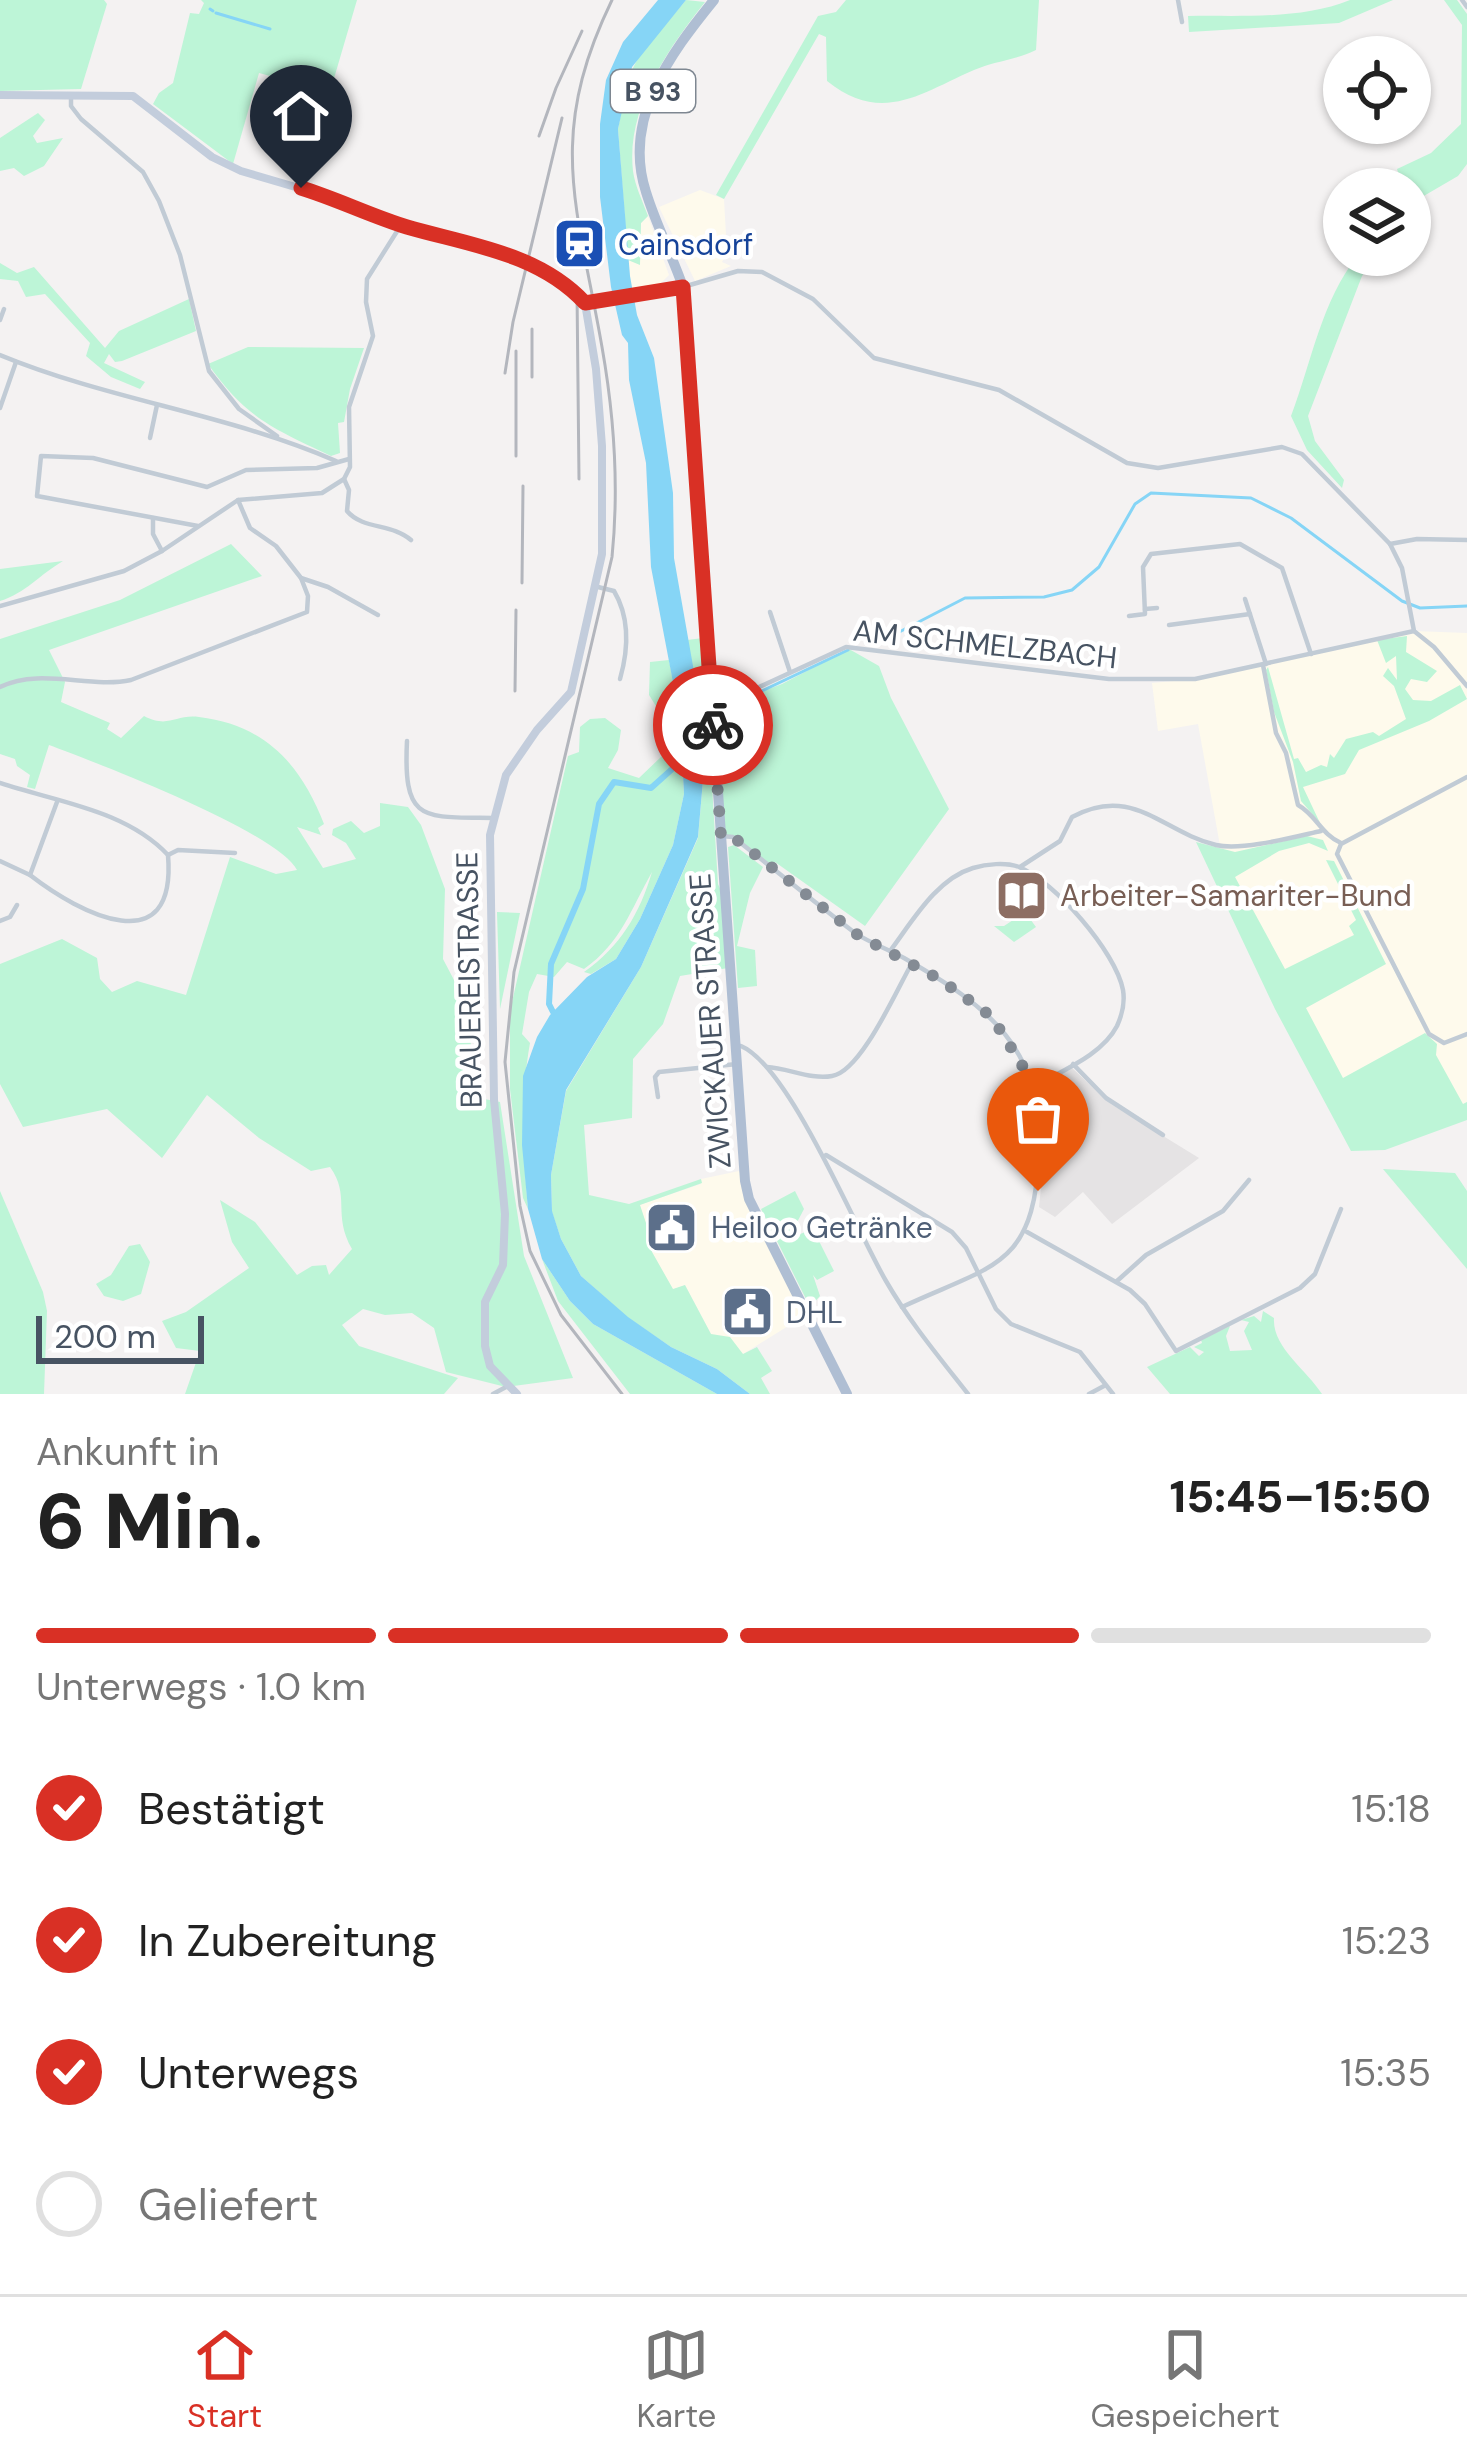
<!DOCTYPE html>
<html lang="de">
<meta charset="utf-8">
<style>
body{margin:0;font-family:"DM Sans",sans-serif;background:#f2f2f2;color:#222;height:100vh;display:flex;flex-direction:column;font-size:45px;white-space:nowrap}
*{box-sizing:border-box;margin:0}
p{font-size:39px;color:#767676}
.icon{flex:none;width:66px;height:66px;fill:none;stroke:currentColor;stroke-width:2;stroke-linecap:round;stroke-linejoin:round}
.map{position:relative;height:1394px;overflow:hidden}
.details{display:flex;flex-direction:column;background:#fff;flex:1}
.details>*{flex:none}
.controls{position:absolute;left:1323px;top:36px;display:grid;gap:24px}
.controls a{display:grid;place-items:center;width:108px;height:108px;border-radius:50%;background:#fff;box-shadow:0 3px 9px #0004;font-size:60px}
.scale{position:absolute;left:36px;bottom:30px;width:168px;box-sizing:border-box;padding-left:12px;border:6px solid #475362;border-top:0;font-size:33px;line-height:42px;white-space:nowrap;color:#475362;-webkit-text-stroke:9px #fff;paint-order:stroke}
.pin{position:absolute;display:grid;place-items:center;width:102px;height:102px;color:#fff;margin:-123px -51px;border-radius:50% 50% 50% 0;rotate:-45deg;box-shadow:0 0 12px #0007}
.pin .icon{rotate:45deg}
.courier{position:absolute;display:grid;place-items:center;width:120px;height:120px;margin:-60px;border:9px solid #d93025;border-radius:50%;background:#fff;color:#222;box-shadow:0 3px 15px #0007}
.headline em{font-style:normal;font-weight:800}
.headline div{display:flex;flex-direction:column-reverse}
.headline{display:flex;align-items:center;justify-content:space-between;height:204px;padding:0 36px}
h1{font-size:78px;font-weight:800;line-height:90px}
.bar{display:grid;grid-template-columns:repeat(4,1fr);gap:18px 12px;align-content:center;height:144px;padding:0 36px}
.bar i{height:15px;border-radius:9px;background:#e0e0e0}
.bar .current{background:#d93025}
.bar p{grid-column:span 4}
ol{padding:0 36px;list-style:none}
li{display:flex;align-items:center;gap:36px;height:132px}
li p{margin-inline-start:auto}
li .icon{padding:12px;border-radius:50%;background:#d93025;color:#fff;stroke-width:4}
li:last-child{color:#767676}
li i{width:66px;height:66px;border:6px solid #e0e0e0;border-radius:50%}
.tabs{display:flex;justify-content:space-around;align-items:center;height:168px;border-top:3px solid #e0e0e0;background:#fff;font-size:33px;color:#767676}
.tabs a{display:grid;justify-items:center;gap:6px}
.tabs .current{color:#d93025}
.map>svg:first-child{display:block}
</style>
<div class="map">
<svg width="1467" height="1394" viewBox="0 0 1467 1394">
<rect width="100%" height="100%" fill="#f4f2f2"/>
<!-- commercial -->
<g fill="#fefaec">
<path d="M 700,190 L 724,199 L 727,253 L 722,262 L 731,266 L 695,281 L 659,207 Z"/>
<path d="M 648,216 L 669,275 L 658,286 L 632,290 L 628,260 L 639,264 L 641,223 Z"/>
<path d="M 1414,631 L 1467,633 L 1467,1102 L 1426,1123 L 1370,1132 L 1221,851 L 1198,724 L 1158,731 L 1152,683 L 1195,679 Z"/>
<path d="M 739,1171 L 806,1315 L 743,1354 L 711,1334 L 685,1285 L 673,1290 L 652,1252 L 653,1244 L 639,1205 L 701,1184 L 701,1179 Z"/>
</g>
<!-- education -->
<path fill="#e5e3e4" d="M 1072,1068 L 1111,1104 L 1199,1158 L 1112,1224 L 1083,1192 L 1055,1217 L 1039,1207 L 1047,1130 L 1041,1087 Z"/>
<!-- green -->
<g fill="#bdf5d7">
<path d="M 0,0 L 104,0 L 107,4 L 81,89 L 0,91 Z"/>
<path d="M 201,0 L 357,0 L 330,92 L 259,73 L 233,164 L 153,104 L 159,93 L 173,83 L 190,13 L 199,14 L 204,3 Z"/>
<path d="M 686,0 L 705,2 C 668,49 626,108 633,171 C 635,186 643,202 648,216 L 641,223 L 640,265 L 628,260 L 618,129 L 628,78 L 639,56 Z"/>
<path d="M 846,0 L 1039,0 L 1036,50 C 1016,60 994,61 974,70 C 921,93 882,125 827,81 L 826,37 L 819,34 L 724,199 L 716,195 L 818,16 L 836,12 Z"/>
<path d="M 1350,0 L 1393,0 L 1339,23 L 1189,32 L 1188,16 C 1241,15 1301,20 1350,0 Z"/>
<path d="M 1444,0 L 1457,0 L 1467,14 L 1467,164 L 1458,176 L 1410,204 L 1410,189 L 1385,189 L 1400,179 L 1397,169 L 1431,153 L 1461,124 L 1462,25 Z"/>
<path d="M 38,113 L 45,120 L 33,136 L 37,143 L 63,138 L 44,166 L 24,176 L 14,168 L 0,171 L 0,138 Z"/>
<path d="M 1358,255 L 1376,255 L 1362,276 L 1308,416 L 1315,441 L 1344,480 L 1342,488 L 1307,450 L 1291,416 C 1312,361 1321,302 1358,255 Z"/>
<path d="M 0,263 L 17,273 L 34,267 L 105,348 L 119,331 L 189,299 L 196,331 L 122,361 L 115,362 L 109,354 L 104,363 L 145,382 L 140,389 L 111,377 L 86,356 L 90,343 L 45,294 L 26,297 L 18,281 L 0,279 Z"/>
<path d="M 248,347 L 364,348 L 350,389 L 344,422 L 338,423 L 340,453 L 331,456 C 272,428 246,418 208,364 Z"/>
<path d="M 231,544 L 262,576 L 49,650 L 65,682 L 61,702 L 110,723 L 107,729 L 121,738 L 144,716 C 169,729 175,714 199,717 C 266,725 301,765 324,824 L 318,828 L 321,835 L 297,827 L 323,868 L 356,859 L 346,843 L 332,835 L 333,829 L 351,821 L 364,833 L 380,826 L 380,803 L 408,807 L 421,825 L 445,889 L 443,959 L 464,999 L 479,1098 L 500,1102 L 524,1256 L 573,1378 L 506,1387 L 446,1372 L 434,1328 L 412,1313 L 385,1315 L 363,1309 L 342,1325 L 359,1346 L 458,1378 L 444,1394 L 185,1394 L 200,1351 L 176,1348 L 162,1321 L 186,1312 L 249,1268 L 232,1242 L 220,1200 L 255,1222 L 297,1275 L 312,1266 L 326,1265 L 329,1275 L 352,1249 C 332,1214 351,1196 330,1167 L 311,1171 L 259,1138 L 207,1095 L 162,1158 L 107,1109 L 23,1127 L 0,1084 L 0,964 L 62,939 L 97,958 L 100,979 L 112,992 L 137,981 L 186,995 L 230,857 L 276,874 L 297,870 C 278,832 95,762 49,745 L 35,789 L 27,787 L 30,775 L 17,766 L 15,759 L 0,754 L 0,639 L 120,600 Z"/>
<path d="M 63,561 C 39,575 26,593 0,601 L 0,569 Z"/>
<path d="M 1407,636 L 1406,652 L 1437,671 L 1427,682 L 1411,679 L 1405,689 L 1413,700 L 1431,701 L 1460,685 L 1467,699 L 1429,721 L 1359,750 L 1345,774 L 1303,787 L 1320,823 L 1301,801 L 1293,762 L 1274,712 L 1266,670 L 1268,667 L 1294,759 L 1298,758 L 1306,772 L 1321,765 L 1327,767 L 1330,754 L 1334,758 L 1346,739 L 1373,732 L 1379,736 L 1406,719 L 1394,686 L 1383,676 L 1388,668 L 1397,680 L 1396,656 L 1386,663 L 1377,640 Z"/>
<path d="M 703,638 L 718,884 L 722,893 L 728,968 L 680,976 L 663,1024 L 633,1059 L 632,1118 L 584,1125 L 589,1195 L 629,1204 L 701,1179 L 702,1183 L 640,1205 L 653,1244 L 652,1252 L 673,1289 L 685,1285 L 711,1334 L 730,1337 L 743,1354 L 757,1347 L 772,1371 L 761,1378 L 770,1394 L 750,1394 L 717,1369 L 671,1347 L 627,1317 L 581,1276 L 561,1239 L 552,1212 L 551,1175 L 566,1091 L 641,967 L 698,838 L 704,769 L 696,683 L 687,640 Z"/>
<path d="M 849,649 L 879,666 L 891,698 L 949,809 L 865,926 L 775,862 L 770,869 L 733,837 L 721,836 L 712,710 L 782,684 Z"/>
<path d="M 669,660 L 680,719 L 684,794 L 673,845 L 640,919 L 616,959 L 591,974 L 584,972 C 620,947 640,913 652,872 C 631,909 621,943 584,969 L 567,962 L 554,977 L 537,974 L 529,992 L 522,1034 L 530,1043 C 520,1099 523,1152 528,1209 L 523,1198 L 510,1089 L 510,1011 L 568,756 L 579,752 L 580,727 L 590,719 L 605,718 L 621,730 L 618,750 L 608,768 L 639,778 L 662,756 L 669,727 L 649,695 L 650,662 Z"/>
<path d="M 1307,836 L 1323,840 L 1328,851 L 1309,843 L 1279,851 L 1235,877 L 1285,969 L 1354,935 L 1349,926 L 1356,920 L 1326,860 L 1334,861 L 1386,964 L 1306,1008 L 1343,1078 L 1425,1033 L 1437,1044 L 1436,1055 L 1463,1104 L 1467,1102 L 1467,1120 L 1385,1150 L 1351,1151 L 1275,1009 L 1196,842 L 1235,852 Z"/>
<path d="M 734,845 L 763,867 L 750,893 L 737,946 L 755,950 L 757,986 L 738,988 L 728,847 Z"/>
<path d="M 497,912 L 520,913 L 500,1009 Z"/>
<path d="M 1025,912 L 1036,927 L 1014,942 L 994,926 L 1004,926 Z"/>
<path d="M 1383,1169 L 1455,1173 L 1467,1191 L 1467,1269 Z"/>
<path d="M 0,1191 L 43,1292 L 47,1311 L 44,1394 L 0,1394 Z"/>
<path d="M 795,1191 L 804,1209 L 793,1230 L 795,1236 L 813,1229 L 834,1271 L 817,1280 L 813,1275 L 820,1296 L 810,1307 L 761,1209 Z"/>
<path d="M 140,1244 L 150,1262 L 141,1294 L 123,1301 L 104,1296 L 96,1284 L 111,1275 L 129,1246 Z"/>
<path d="M 542,1259 L 570,1301 L 593,1324 L 717,1394 L 630,1394 L 558,1301 Z"/>
<path d="M 1263,1311 L 1274,1318 C 1272,1347 1307,1370 1322,1394 L 1170,1394 L 1147,1367 L 1190,1347 L 1199,1356 L 1204,1352 L 1194,1347 L 1202,1343 L 1201,1340 L 1230,1326 L 1226,1336 L 1230,1351 L 1252,1350 L 1244,1331 L 1249,1322 L 1241,1320 L 1254,1316 L 1261,1322 Z"/>
</g>
<!-- water -->
<path fill="#86d5f6" d="M 658,0 L 686,0 L 632,67 L 618,129 L 630,276 L 637,315 L 654,358 L 673,493 L 674,558 L 696,683 L 704,769 L 698,837 L 641,967 L 566,1090 L 551,1175 L 552,1211 L 561,1239 L 581,1276 L 628,1317 L 671,1347 L 717,1369 L 750,1394 L 717,1394 L 593,1324 L 570,1301 L 542,1259 L 528,1209 L 522,1145 L 523,1076 L 537,1037 L 550,1015 L 587,977 L 616,959 L 640,919 L 673,845 L 684,794 L 680,719 L 651,567 L 646,463 L 629,380 L 628,343 L 622,335 L 611,287 L 600,197 L 600,124 L 606,80 L 623,42 Z"/>
<g fill="none" stroke-linecap="round" stroke-linejoin="round">
<!-- stream -->
<g stroke="#86d5f6" stroke-width="3">
<path d="M 210,9 L 213,11"/>
<path d="M 216,13 L 270,29"/>
<path d="M 876,644 L 965,598 L 1044,597 L 1072,590 L 1099,567 L 1135,504 L 1151,493 L 1251,498 L 1291,518 L 1402,601 L 1420,608 L 1467,606"/>
<path d="M 717,707 L 745,699 L 848,650"/>
</g>
<!-- canal -->
<path stroke="#86d5f6" stroke-width="6" d="M 553,1012 L 549,1004 L 551,964 L 583,889 L 599,804 L 614,782 L 651,788 L 680,762"/>
<!-- street -->
<g stroke="#c1cbd5" stroke-width="4.5">
<path d="M 1178,0 L 1182,22"/>
<path d="M 1462,0 L 1467,7"/>
<path d="M 71,95 L 71,106 L 81,119 L 143,172 L 159,201 L 180,255 L 209,371 L 239,409 L 277,436"/>
<path d="M 683,287 L 738,271 L 762,272 L 813,299 L 874,358 L 999,390 L 1127,463 L 1158,468 L 1282,447 L 1302,454 L 1390,544 L 1402,568 L 1414,631 L 1434,647 L 1467,686"/>
<path d="M 0,320 L 4,309"/>
<path d="M 0,355 C 109,400 228,414 336,461"/>
<path d="M 0,408 L 16,362"/>
<path d="M 150,438 L 157,405"/>
<path d="M 344,479 L 349,490 L 347,511 C 363,530 392,523 411,540"/>
<path d="M 153,518 L 153,534 L 162,551"/>
<path d="M 198,526 L 37,496 L 41,456 L 93,458 L 207,487 L 246,470 L 317,468 L 349,459"/>
<path d="M 1390,544 L 1417,539 L 1467,540"/>
<path d="M 301,578 L 328,587 L 378,615"/>
<path d="M 594,586 L 614,591 C 630,618 628,651 620,679"/>
<path d="M 1245,599 L 1266,664"/>
<path d="M 0,606 L 124,571 L 162,551 L 238,500 L 322,493 L 344,479 L 350,467 L 349,407 L 373,336 L 366,302 L 367,279 L 401,225"/>
<path d="M 1145,609 L 1157,608"/>
<path d="M 770,612 L 790,672"/>
<path d="M 1129,616 L 1145,614 L 1143,567 L 1151,554 L 1240,544 L 1282,568 L 1311,654"/>
<path d="M 1169,625 L 1250,614"/>
<path d="M 1263,665 L 1276,733 L 1286,753 L 1298,805 C 1316,815 1321,834 1341,843"/>
<path d="M 0,687 C 41,667 89,689 131,680 L 307,612 L 308,596 L 301,578 L 276,546 L 250,528 L 238,500"/>
<path d="M 712,701 L 744,694 L 846,647 L 1109,679 L 1195,679 L 1414,631"/>
<path d="M 407,741 C 403,823 422,817 493,818"/>
<path d="M 1467,777 L 1341,844 L 1337,854 L 1429,1034 L 1444,1043 L 1467,1034"/>
<path d="M 0,783 C 57,802 126,810 168,855 L 178,850 L 235,853"/>
<path d="M 57,802 L 30,875 C 80,914 177,964 168,855"/>
<path d="M 721,836 L 733,837 C 774,869 814,902 855,933 C 870,943 888,949 904,958 C 989,1007 1043,1047 1039,1153 C 1034,1268 994,1264 902,1307"/>
<path d="M 0,861 L 30,875"/>
<path d="M 1020,867 L 1060,841 L 1072,817 C 1133,784 1162,832 1216,845 C 1242,851 1294,837 1321,831"/>
<path d="M 0,921 L 10,917 L 17,905"/>
<path d="M 890,951 C 912,922 936,879 973,868 C 986,864 1006,862 1019,867 C 1054,881 1116,952 1123,990 C 1125,1002 1122,1015 1117,1026 C 1102,1055 1063,1070 1037,1085"/>
<path d="M 741,1046 C 790,1067 856,1230 886,1281 C 909,1321 939,1357 968,1394"/>
<path d="M 1073,1064 L 1106,1098 L 1163,1135"/>
<path d="M 767,1067 C 788,1068 811,1080 832,1076 C 861,1072 897,989 912,963"/>
<path d="M 658,1097 L 655,1077 L 659,1072 L 737,1064"/>
<path d="M 826,1155 L 952,1232 L 966,1248 L 996,1309 L 1011,1324 L 1080,1352 L 1113,1394"/>
<path d="M 1027,1232 L 1130,1290 L 1145,1304 L 1176,1351 L 1300,1288 L 1315,1274 L 1341,1209"/>
<path d="M 1117,1281 L 1146,1255 L 1223,1211 L 1249,1180"/>
<path d="M 493,1394 L 506,1387"/>
<path d="M 1089,1394 L 1104,1386"/>
</g>
<!-- secondary -->
<g stroke="#c3cddc" stroke-width="8">
<path d="M 0,95 L 133,96 L 212,157 L 241,171 L 326,196 L 401,225 L 502,252 L 541,270 L 585,303"/>
<path d="M 585,303 L 683,287"/>
<path d="M 517,1394 L 490,1366 L 485,1346 L 485,1302 L 503,1265 L 505,1214 L 494,1100 L 490,835 L 506,775 L 537,730 L 571,692 L 602,554 L 602,446 L 596,369 L 585,303"/>
</g>
<!-- primary -->
<path stroke="#afbed3" stroke-width="10" d="M 714,0 C 670,54 622,119 646,192 C 656,225 672,255 683,287 L 745,1181 L 749,1199 L 847,1394"/>
<!-- rail -->
<g stroke="#b3b6bd" stroke-width="3">
<path d="M 612,0 C 545,138 578,208 602,347 C 614,415 619,488 612,557 L 514,972 L 505,1062 L 520,1206 L 530,1251 L 561,1315 L 622,1394"/>
<path d="M 539,136 L 556,88 L 582,31"/>
<path d="M 577,292 L 579,479"/>
<path d="M 505,373 L 513,322 L 562,118"/>
<path d="M 532,377 L 532,329"/>
<path d="M 516,456 L 516,351"/>
<path d="M 522,583 L 523,486"/>
<path d="M 515,691 L 516,610"/>
</g>
</g>
<g fill="none" stroke-linecap="round" stroke-linejoin="round">
<!-- done -->
<path stroke="#848b94" stroke-width="12" stroke-dasharray="0 21.6" d="M 713,725 L 721,836 L 733,837 L 858,935 L 941,980 L 992,1017 L 1035,1086 L 1040,1121 L 1038,1191"/>
<!-- route -->
<path stroke="#d93025" stroke-width="15" d="M 301,188 C 337,199 371,216 407,227 C 469,245 539,253 585,303 L 683,287 L 713,725"/>
</g>
<!-- icons -->
<defs>
<symbol id="station-square" viewBox="-11 -11 22 22"><rect x="-9" y="-9" width="18" height="18" rx="4" fill="#1a4fb4" stroke="#fff"/><path d="M-3-6H3Q5-6 5-4V2Q5 4 3 4L4.5 6H3L1.5 4h-3L-3 6H-4.5L-3 4Q-5 4-5 2V-4Q-5-6-3-6ZM-3.5-4v3h7v-3ZM-3.5 1v1.5H-2V1ZM2 1v1.5H3.5V1Z" fill="#fff"/></symbol>
<symbol id="library-square" viewBox="-11 -11 22 22"><rect x="-9" y="-9" width="18" height="18" rx="4" fill="#8d6e63" stroke="#fff"/><path d="M-6-4Q-3-5.5-.7-3.5V5Q-3 3-6 4ZM6-4Q3-5.5 .7-3.5V5Q3 3 6 4Z" fill="#fff"/></symbol>
<symbol id="civic-square" viewBox="-11 -11 22 22"><rect x="-9" y="-9" width="18" height="18" rx="4" fill="#5c6f8a" stroke="#fff"/><path d="M-.6-6.5H3V-4.5H.6V-3L4-1V1h2V6H-6V1h2V-1L-.6-3ZM-1.2 2.5V6h2.4V2.5Z" fill="#fff"/></symbol>
</defs>
<g fill-rule="evenodd">
<use href="#station-square" x="550" y="214" width="59" height="59"/>
<use href="#library-square" x="992" y="866" width="59" height="59"/>
<use href="#civic-square" x="642" y="1198" width="59" height="59"/>
<use href="#civic-square" x="718" y="1282" width="59" height="59"/>
</g>
<g text-anchor="middle" dominant-baseline="central" stroke-width="9" stroke-linejoin="round" paint-order="stroke">
<!-- shield labels -->
<rect fill="#fff" stroke="#7e8791" stroke-width="3" x="611" y="70" width="84" height="42" rx="9"/>
<g font-size="27" font-weight="bold" fill="#475362">
<text x="653" y="91">B 93</text>
</g>
<!-- transit labels -->
<g font-size="30" fill="#164399" stroke="#fff" text-anchor="start">
<text x="618" y="244">Cainsdorf</text>
</g>
<!-- street labels -->
<g font-size="30" fill="#475362" stroke="#fff">
<text transform="translate(985 644) rotate(6)">AM SCHMELZBACH</text>
<text transform="translate(469 980) rotate(-91)">BRAUEREISTRASSE</text>
<text transform="translate(710 1021) rotate(-94)">ZWICKAUER STRASSE</text>
</g>
<!-- education labels -->
<g font-size="30" fill="#785e54" stroke="#fff" text-anchor="start">
<text x="1060" y="895">Arbeiter-Samariter-Bund</text>
</g>
<!-- service labels -->
<g font-size="30" fill="#4e5e75" stroke="#fff" text-anchor="start">
<text x="711" y="1227">Heiloo Getränke</text>
<text x="786" y="1312">DHL</text>
</g>
</g>
</svg>
<div class="controls">
<a><svg class="icon" aria-label="locate" viewBox="0 0 24 24"><circle cx="12" cy="12" r="6"/><path d="M12 2v4M12 18v4M2 12h4M18 12h4"/></svg></a>
<a><svg class="icon" aria-label="layers" viewBox="0 0 24 24"><path d="M12 4l9 5-9 5-9-5zM3 14l9 5 9-5"/></svg></a>
</div>
<div class="scale">200 m</div>
<div class="pin" style="left:1038px;top:1191px;background:#ea580c"><svg class="icon" aria-label="bag" viewBox="0 0 24 24"><path d="M5 8h14l-1 12H6zM9 8a3 3 0 0 1 6 0"/></svg></div>
<div class="pin" style="left:301px;top:188px;background:#1f2937"><svg class="icon" aria-label="home" viewBox="0 0 24 24"><path d="M3 11l9-7 9 7M6 9v11h12V9"/></svg></div>
<div class="courier" style="left:713px;top:725px"><svg class="icon" aria-label="bike" viewBox="0 0 24 24"><circle cx="6" cy="16" r="4"/><circle cx="18" cy="16" r="4"/><path d="M6 16l4-8h5l3 8M10 8l3 8H6M13 5h3"/></svg></div>
</div>
<section class="details">
<div class="headline"><div><h1>6 Min.</h1><p>Ankunft in</p></div><em>15:45–15:50</em></div>
<div class="bar"><i class="current"></i><i class="current"></i><i class="current"></i><i></i><p>Unterwegs · 1.0 km</p></div>
<ol>
<li><svg class="icon" aria-label="check" viewBox="0 0 24 24"><path d="M5 12l5 5 9-10"/></svg>Bestätigt<p>15:18</p></li>
<li><svg class="icon" aria-label="check" viewBox="0 0 24 24"><path d="M5 12l5 5 9-10"/></svg>In Zubereitung<p>15:23</p></li>
<li><svg class="icon" aria-label="check" viewBox="0 0 24 24"><path d="M5 12l5 5 9-10"/></svg>Unterwegs<p>15:35</p></li>
<li><i></i>Geliefert</li>
</ol>
</section>
<nav class="tabs">
<a class="current"><svg class="icon" aria-label="home" viewBox="0 0 24 24"><path d="M3 11l9-7 9 7M6 9v11h12V9"/></svg>Start</a>
<a><svg class="icon" aria-label="map" viewBox="0 0 24 24"><path d="M3 6l6-2 6 2 6-2v14l-6 2-6-2-6 2zM9 4v14M15 6v14"/></svg>Karte</a>
<a><svg class="icon" aria-label="saved" viewBox="0 0 24 24"><path d="M7 4h10v16l-5-4-5 4z"/></svg>Gespeichert</a>
</nav>
